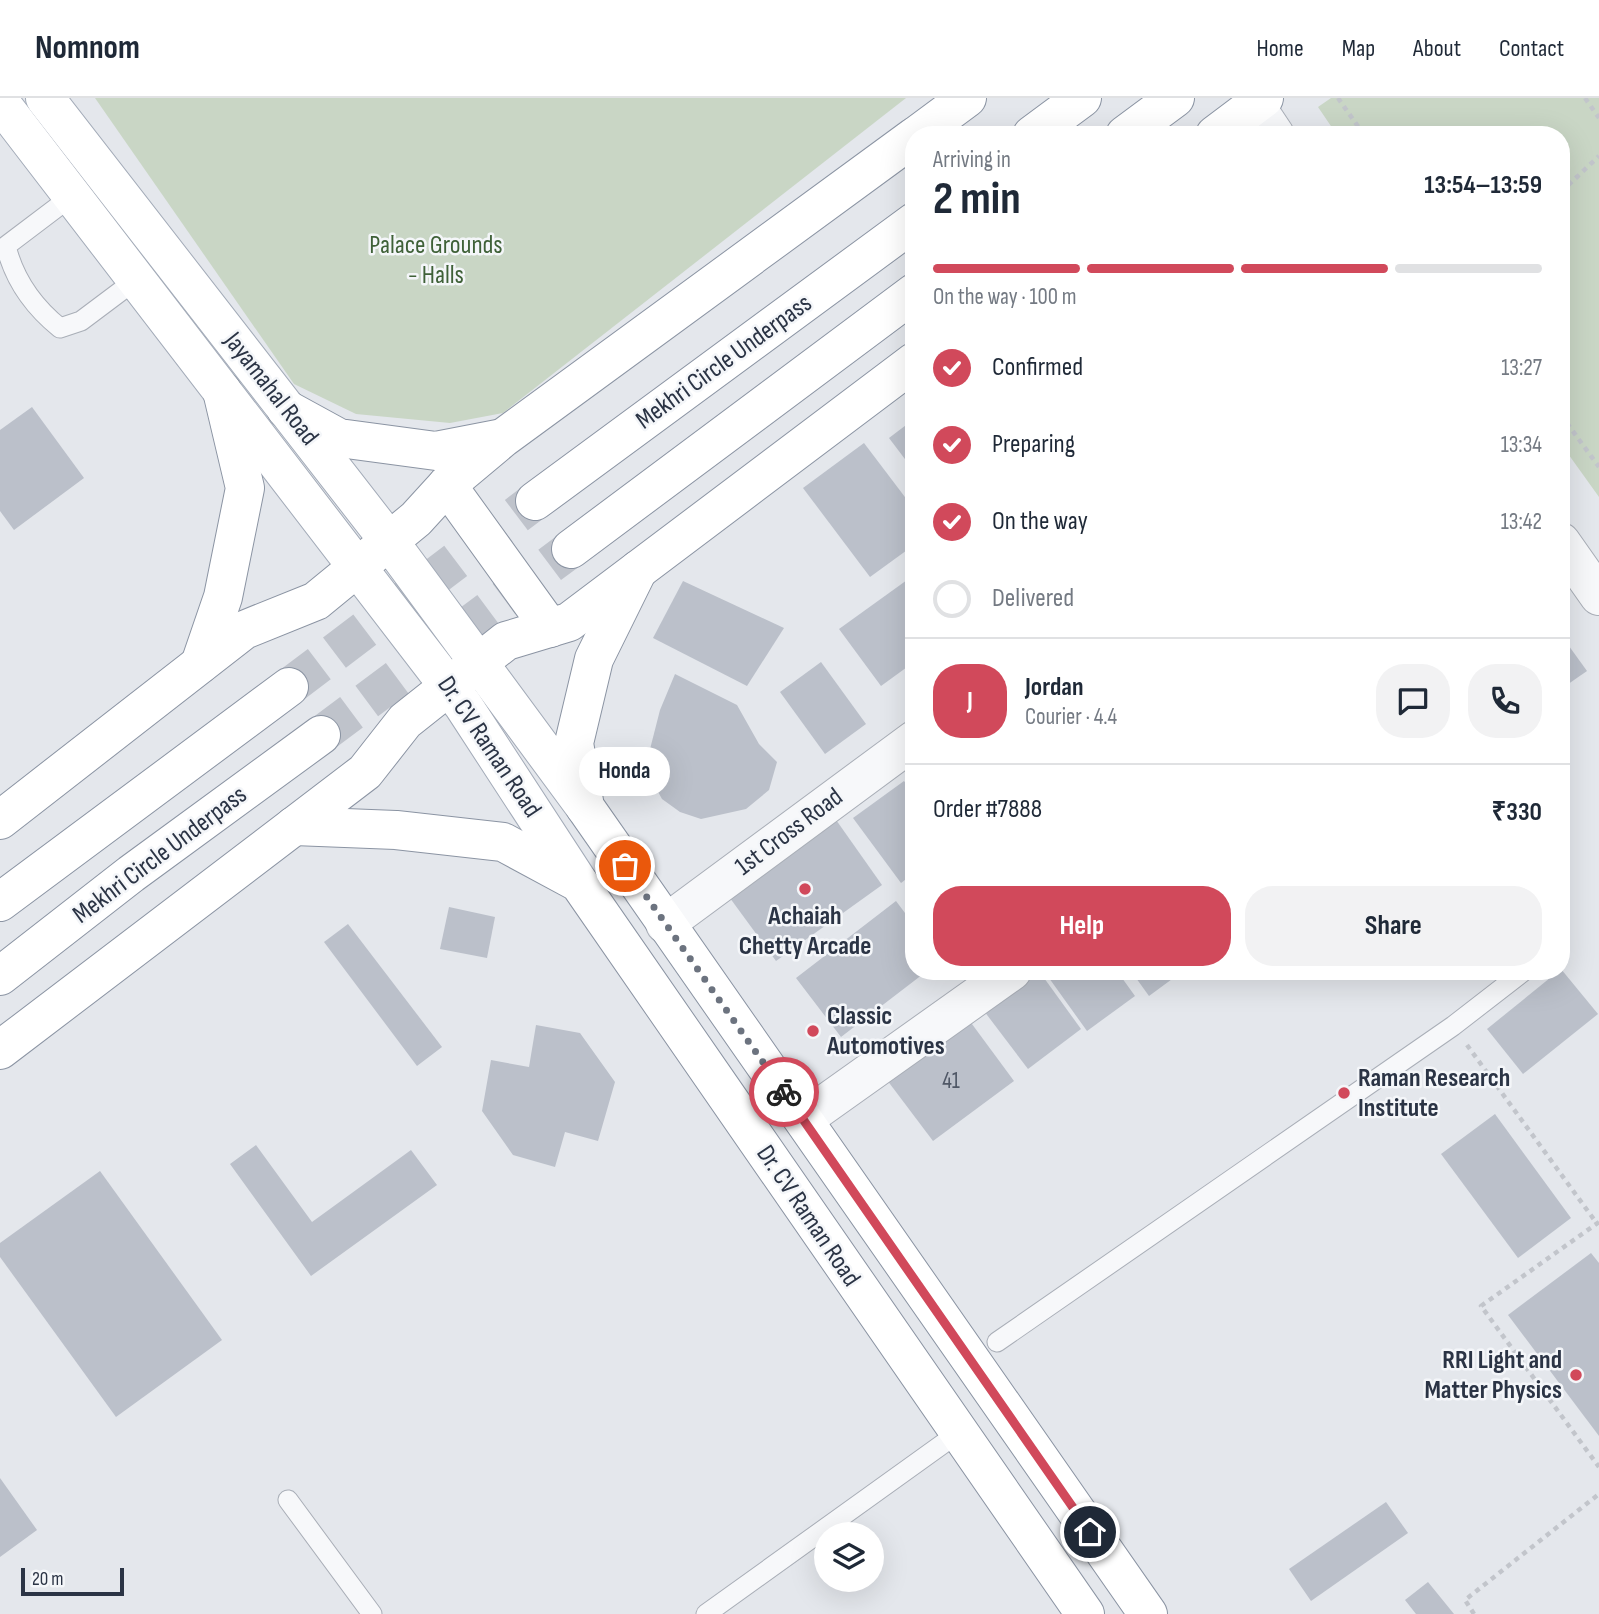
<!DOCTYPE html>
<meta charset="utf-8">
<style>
body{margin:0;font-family:"Sofia Sans Condensed",sans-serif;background:#f2f2f3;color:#1f2937;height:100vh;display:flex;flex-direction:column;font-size:26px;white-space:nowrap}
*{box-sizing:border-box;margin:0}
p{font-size:23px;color:#747a83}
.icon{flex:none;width:38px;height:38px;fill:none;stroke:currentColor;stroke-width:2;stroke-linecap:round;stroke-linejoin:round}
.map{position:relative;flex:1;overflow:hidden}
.panel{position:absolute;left:905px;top:28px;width:665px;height:854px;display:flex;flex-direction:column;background:#fff;border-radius:28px;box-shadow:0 7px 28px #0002}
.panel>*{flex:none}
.fabs{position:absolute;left:814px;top:1424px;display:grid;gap:14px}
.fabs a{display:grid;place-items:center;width:70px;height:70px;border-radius:50%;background:#fff;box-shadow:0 7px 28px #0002;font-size:35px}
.scale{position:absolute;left:21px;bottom:18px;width:103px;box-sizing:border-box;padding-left:7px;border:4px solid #2b3445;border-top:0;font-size:19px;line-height:24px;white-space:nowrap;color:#2b3445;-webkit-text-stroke:5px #f4f6f9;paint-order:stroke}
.pin{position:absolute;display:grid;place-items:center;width:60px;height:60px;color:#fff;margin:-30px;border:4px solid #fff;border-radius:50%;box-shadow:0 2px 7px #0007}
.courier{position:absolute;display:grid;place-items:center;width:70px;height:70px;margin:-35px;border:5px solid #d1495b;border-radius:50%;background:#fff;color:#222;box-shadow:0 2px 9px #0007}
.bubble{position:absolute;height:49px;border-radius:24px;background:#fff;box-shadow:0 7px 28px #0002;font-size:23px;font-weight:700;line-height:49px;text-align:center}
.head em{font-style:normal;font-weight:700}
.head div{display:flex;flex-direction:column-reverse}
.head{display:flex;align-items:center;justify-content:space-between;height:119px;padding:0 28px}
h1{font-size:46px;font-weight:700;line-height:52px}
.bar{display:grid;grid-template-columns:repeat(4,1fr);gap:10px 7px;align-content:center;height:84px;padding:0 28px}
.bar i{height:9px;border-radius:5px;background:#e0e1e3}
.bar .current{background:#d1495b}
.bar p{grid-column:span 4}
.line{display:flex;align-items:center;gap:18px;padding:0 28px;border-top:2px solid #e0e1e3}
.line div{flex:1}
.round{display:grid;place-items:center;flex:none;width:74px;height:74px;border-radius:28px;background:#f2f2f3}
ol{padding:0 28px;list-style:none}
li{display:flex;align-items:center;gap:21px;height:77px}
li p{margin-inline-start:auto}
li .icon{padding:7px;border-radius:50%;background:#d1495b;color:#fff;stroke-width:4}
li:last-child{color:#747a83}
li i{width:38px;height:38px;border:4px solid #e0e1e3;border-radius:50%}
.primary-button{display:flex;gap:14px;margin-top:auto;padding:14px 28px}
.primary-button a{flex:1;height:80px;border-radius:28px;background:#d1495b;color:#fff;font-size:28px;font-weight:700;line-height:80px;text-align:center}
.primary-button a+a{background:#f2f2f3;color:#1f2937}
header{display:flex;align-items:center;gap:42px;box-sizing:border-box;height:98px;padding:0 35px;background:#fff;border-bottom:2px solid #e0e1e3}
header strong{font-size:33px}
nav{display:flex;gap:38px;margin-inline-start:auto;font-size:24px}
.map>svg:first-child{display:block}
</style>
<header>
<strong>Nomnom</strong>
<nav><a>Home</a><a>Map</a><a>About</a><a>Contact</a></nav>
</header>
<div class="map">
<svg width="1599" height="1516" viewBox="0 0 1599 1516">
<rect width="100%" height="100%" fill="#e4e7ec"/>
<!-- green -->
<g fill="#c9d6c5">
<path d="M 95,0 L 906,0 L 503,315 L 450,325 L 356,316 L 294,286 Z"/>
<path d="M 1331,0 L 1599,0 L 1599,399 L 1561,346 L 1561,37 L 1337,37 L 1318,9 Z"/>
</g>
<!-- building -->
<g fill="#bbc0ca">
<path d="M 32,309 L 84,380 L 14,432 L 0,413 L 0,332 Z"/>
<path d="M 914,321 L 914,373 L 889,340 Z"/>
<path d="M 864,345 L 914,411 L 914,447 L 870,479 L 803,390 Z"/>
<path d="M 914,477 L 914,564 L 881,588 L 839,531 Z"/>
<path d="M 683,483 L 784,530 L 747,588 L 653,540 Z"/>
<path d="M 1561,537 L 1587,573 L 1561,591 Z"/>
<path d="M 821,564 L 866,626 L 825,656 L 780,594 Z"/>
<path d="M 675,576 L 737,607 L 759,646 L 777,664 L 769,692 L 746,711 L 701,721 L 680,714 L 662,701 L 651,681 L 648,659 L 660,612 Z"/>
<path d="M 904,683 L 914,696 L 914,775 L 901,785 L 853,720 Z"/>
<path d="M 834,719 L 882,787 L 776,863 L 727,796 Z"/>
<path d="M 896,803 L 914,827 L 914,873 L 927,873 L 841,939 L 796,880 Z"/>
<path d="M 449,809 L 495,819 L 487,860 L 440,851 Z"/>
<path d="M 348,826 L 442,949 L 417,968 L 324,844 Z"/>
<path d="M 1561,871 L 1598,916 L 1523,976 L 1487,931 Z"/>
<path d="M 1030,873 L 1039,873 L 1081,931 L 1028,971 L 981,909 Z"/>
<path d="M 1044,873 L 1117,873 L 1135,898 L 1087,933 Z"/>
<path d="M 1131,873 L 1183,873 L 1149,898 Z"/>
<path d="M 969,922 L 1014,983 L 933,1043 L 887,982 Z"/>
<path d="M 536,927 L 580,935 L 615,984 L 598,1043 L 565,1034 L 555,1069 L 513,1057 L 482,1013 L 491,962 L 529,969 Z"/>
<path d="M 1495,1016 L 1571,1120 L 1518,1160 L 1441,1056 Z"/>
<path d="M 256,1047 L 312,1124 L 411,1052 L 437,1087 L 311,1178 L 230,1066 Z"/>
<path d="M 100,1073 L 222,1242 L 116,1319 L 0,1159 L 0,1145 Z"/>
<path d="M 1591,1155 L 1599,1165 L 1599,1338 L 1508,1217 Z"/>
<path d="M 0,1380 L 37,1432 L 0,1459 Z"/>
<path d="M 1386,1404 L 1408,1435 L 1311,1503 L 1289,1471 Z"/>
<path d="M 1428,1484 L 1454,1516 L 1416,1516 L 1405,1502 Z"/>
</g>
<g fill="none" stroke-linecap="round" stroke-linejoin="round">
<!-- highway-tunnel -->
<g stroke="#bfc3cb" stroke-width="38" stroke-dasharray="38 19" stroke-linecap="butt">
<path d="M 289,589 L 535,403"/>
<path d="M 321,637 L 571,451"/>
</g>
<defs>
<g id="lane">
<path d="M 72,98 L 6,148 C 14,181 34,209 60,230 L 81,223 L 137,181"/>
<path d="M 997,1244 L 1453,928 L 1524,873"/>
<path d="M 288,1402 L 372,1516"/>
<path d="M 706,1516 L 958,1335"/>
</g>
<g id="street">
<path d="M 1255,7 L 1275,37"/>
<path d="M 1561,444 L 1599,498"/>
<path d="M 665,826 L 914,642"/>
<path d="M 804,1021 L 1012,873"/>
</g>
<g id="primary">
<path d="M 45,0 L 389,443 L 585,709"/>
<path d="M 0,4 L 463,607 L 579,785"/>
</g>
<g id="highway">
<path d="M 917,37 L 967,0"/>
<path d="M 1032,37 L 1082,0"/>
<path d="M 1125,37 L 1175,0"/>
<path d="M 1215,37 L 1264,0"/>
<path d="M 286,311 L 339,340 L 436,353 L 498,341"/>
<path d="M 447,387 L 550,530"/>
<path d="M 535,403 L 914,124"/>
<path d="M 571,451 L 914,195"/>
<path d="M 638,472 L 594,561 L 574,645 L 585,709 L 1148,1516"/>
<path d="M 200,566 L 223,499 L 245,390 L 222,293"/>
<path d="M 0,722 L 244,532 L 316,503 L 416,421 L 447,387 L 503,340 L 914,39"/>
<path d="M 294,728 L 396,732 L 503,744 L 579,785 L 1085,1516"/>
<path d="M 0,804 L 289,589"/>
<path d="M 0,878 L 131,776 L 321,637"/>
<path d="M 0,952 L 365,674 L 405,623 L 506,543 L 569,524 L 914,264"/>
</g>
</defs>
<!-- lane casing -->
<use href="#lane" stroke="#a9aeb7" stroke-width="21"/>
<!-- street casing -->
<use href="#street" stroke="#a9aeb7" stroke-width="40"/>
<!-- primary casing -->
<use href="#primary" stroke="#a3abb8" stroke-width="40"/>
<!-- highway casing -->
<use href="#highway" stroke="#8b94a3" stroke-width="40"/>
<!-- path -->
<g stroke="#c2c5cb" stroke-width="4.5" stroke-dasharray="5 5" stroke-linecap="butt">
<path d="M 1338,0 L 1364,37"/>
<path d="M 1585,0 L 1599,20"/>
<path d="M 1561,94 L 1599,58"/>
<path d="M 1561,317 L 1599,369"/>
<path d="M 1467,947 L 1598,1127"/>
<path d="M 1599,1124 L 1481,1208 L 1599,1369"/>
<path d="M 1474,1516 L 1465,1502 L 1599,1396"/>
</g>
<!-- lane -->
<use href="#lane" stroke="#f7f8fa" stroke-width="19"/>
<!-- street -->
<use href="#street" stroke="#f7f8fa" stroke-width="38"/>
<!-- primary -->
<use href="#primary" stroke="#fff" stroke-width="38"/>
<!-- highway -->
<use href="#highway" stroke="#fff" stroke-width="38"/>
</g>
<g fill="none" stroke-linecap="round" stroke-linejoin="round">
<!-- done -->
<path stroke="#6c737f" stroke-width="7" stroke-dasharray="0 12.6" d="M 625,768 L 784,994"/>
<!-- route -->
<path stroke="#d1495b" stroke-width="9" d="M 784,994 L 1090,1434"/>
</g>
<!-- markers -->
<g fill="#d1495b" stroke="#f4f6f9" stroke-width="2.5">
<circle cx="805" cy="791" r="7"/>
<circle cx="813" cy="933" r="7"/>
<circle cx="1344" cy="995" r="7"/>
<circle cx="1576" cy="1277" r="7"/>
</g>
<g text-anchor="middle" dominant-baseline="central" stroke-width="5" stroke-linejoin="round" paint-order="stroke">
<!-- number labels -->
<g font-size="23" fill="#4f5766">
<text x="951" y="983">41</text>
</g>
<!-- park labels -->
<g font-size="26" fill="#3f6138" stroke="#f4f6f9">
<text x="436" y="147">Palace Grounds<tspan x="436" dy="30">- Halls</tspan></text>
</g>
<!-- street labels -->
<g font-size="26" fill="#2b3445" stroke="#f4f6f9">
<text transform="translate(724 264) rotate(-36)">Mekhri Circle Underpass</text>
<text transform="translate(271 291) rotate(52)">Jayamahal Road</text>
<text transform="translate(489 649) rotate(56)">Dr. CV Raman Road</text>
<text transform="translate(789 734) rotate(-37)">1st Cross Road</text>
<text transform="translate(160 757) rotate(-37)">Mekhri Circle Underpass</text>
<text transform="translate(808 1118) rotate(56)">Dr. CV Raman Road</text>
</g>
<!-- poi labels -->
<g font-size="26" font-weight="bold" fill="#2b3445" stroke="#f4f6f9" text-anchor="start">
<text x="805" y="818" text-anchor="middle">Achaiah<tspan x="805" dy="30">Chetty Arcade</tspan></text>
<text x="827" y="918">Classic<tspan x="827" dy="30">Automotives</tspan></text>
<text x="1358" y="980">Raman Research<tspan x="1358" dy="30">Institute</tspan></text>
<text x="1562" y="1262" text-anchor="end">RRI Light and<tspan x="1562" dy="30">Matter Physics</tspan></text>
</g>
</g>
</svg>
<div class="fabs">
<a><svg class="icon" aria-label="layers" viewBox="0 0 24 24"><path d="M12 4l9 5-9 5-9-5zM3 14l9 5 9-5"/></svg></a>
</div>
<div class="scale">20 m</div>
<div class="pin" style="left:625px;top:768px;background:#ea580c"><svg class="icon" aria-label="bag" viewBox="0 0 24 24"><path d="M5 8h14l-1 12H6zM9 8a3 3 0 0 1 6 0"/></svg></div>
<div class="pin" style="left:1090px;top:1434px;background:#1f2937"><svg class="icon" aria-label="home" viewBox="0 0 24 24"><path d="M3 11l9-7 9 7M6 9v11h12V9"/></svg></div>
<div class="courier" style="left:784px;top:994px"><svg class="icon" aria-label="bike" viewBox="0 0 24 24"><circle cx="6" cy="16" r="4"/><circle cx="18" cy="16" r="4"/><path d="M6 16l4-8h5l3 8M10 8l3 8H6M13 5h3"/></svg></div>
<div class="bubble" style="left:579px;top:649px;width:91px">Honda</div>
<section class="panel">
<div class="head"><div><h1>2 min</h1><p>Arriving in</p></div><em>13:54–13:59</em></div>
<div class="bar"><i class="current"></i><i class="current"></i><i class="current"></i><i></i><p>On the way · 100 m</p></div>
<ol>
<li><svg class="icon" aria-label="check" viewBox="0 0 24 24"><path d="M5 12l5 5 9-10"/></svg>Confirmed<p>13:27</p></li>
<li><svg class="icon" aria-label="check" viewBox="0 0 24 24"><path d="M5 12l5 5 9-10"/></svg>Preparing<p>13:34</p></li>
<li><svg class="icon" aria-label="check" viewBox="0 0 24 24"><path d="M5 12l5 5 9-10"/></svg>On the way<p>13:42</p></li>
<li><i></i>Delivered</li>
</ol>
<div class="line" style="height:126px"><b class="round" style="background:#d1495b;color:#fff">J</b><div><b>Jordan</b><p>Courier · 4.4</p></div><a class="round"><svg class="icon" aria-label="chat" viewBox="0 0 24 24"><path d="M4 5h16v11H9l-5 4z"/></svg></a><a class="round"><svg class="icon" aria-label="phone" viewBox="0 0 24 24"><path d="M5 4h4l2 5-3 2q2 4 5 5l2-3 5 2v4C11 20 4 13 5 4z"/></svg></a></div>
<div class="line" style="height:91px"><div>Order #7888</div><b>₹330</b></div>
<div class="primary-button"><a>Help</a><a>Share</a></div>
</section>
</div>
